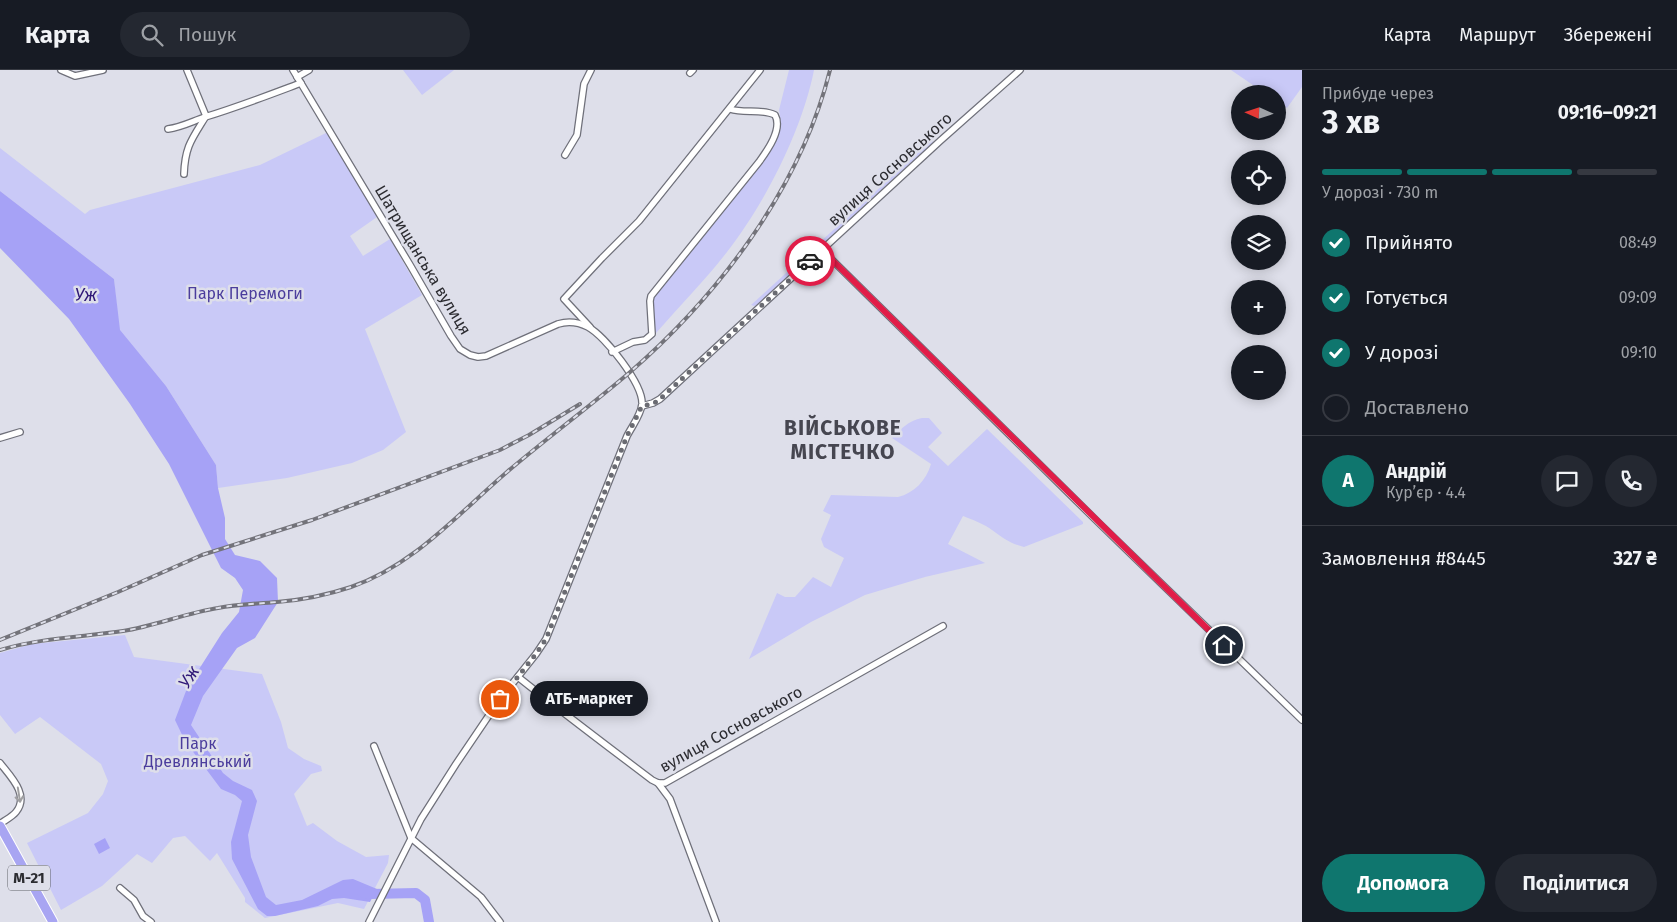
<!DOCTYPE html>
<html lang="uk">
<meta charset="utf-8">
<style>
body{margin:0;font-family:"Fira Sans",sans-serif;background:#242831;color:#f1f3f6;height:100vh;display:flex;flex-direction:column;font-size:19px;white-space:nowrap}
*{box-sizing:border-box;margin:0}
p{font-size:16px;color:#9ea1a6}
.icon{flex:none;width:28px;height:28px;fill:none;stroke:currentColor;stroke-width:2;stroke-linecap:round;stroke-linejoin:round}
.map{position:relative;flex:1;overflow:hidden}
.side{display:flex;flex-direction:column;background:#171b24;width:375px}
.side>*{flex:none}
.needle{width:32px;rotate:273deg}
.controls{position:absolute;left:1231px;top:15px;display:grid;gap:10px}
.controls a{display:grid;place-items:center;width:55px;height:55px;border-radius:50%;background:#171b24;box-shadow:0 2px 12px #0003;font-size:25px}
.pin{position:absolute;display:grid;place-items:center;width:42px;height:42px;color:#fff;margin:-21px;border:2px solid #fff;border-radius:50%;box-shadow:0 1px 5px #0007}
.courier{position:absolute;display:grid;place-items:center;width:50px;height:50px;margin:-25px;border:4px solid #e11d48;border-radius:50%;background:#fff;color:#222;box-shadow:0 1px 6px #0007}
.bubble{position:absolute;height:35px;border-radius:18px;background:#171b24;box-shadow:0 2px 12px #0003;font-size:16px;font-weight:700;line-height:35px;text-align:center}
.overview em{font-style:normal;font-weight:700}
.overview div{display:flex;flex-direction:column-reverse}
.overview{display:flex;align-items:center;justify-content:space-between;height:85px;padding:0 20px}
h1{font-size:32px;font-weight:700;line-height:38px}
.bar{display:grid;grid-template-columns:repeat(4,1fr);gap:8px 5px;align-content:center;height:60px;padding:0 20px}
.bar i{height:6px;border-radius:4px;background:#363941}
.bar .selected{background:#0f766e}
.bar p{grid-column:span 4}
.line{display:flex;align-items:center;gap:12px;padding:0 20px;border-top:1px solid #363941}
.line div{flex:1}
.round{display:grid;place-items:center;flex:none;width:52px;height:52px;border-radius:26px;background:#242831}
ol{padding:0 20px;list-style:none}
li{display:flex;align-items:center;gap:15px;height:55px}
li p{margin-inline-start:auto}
li .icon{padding:5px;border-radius:50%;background:#0f766e;color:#fff;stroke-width:4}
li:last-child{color:#9ea1a6}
li i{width:28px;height:28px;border:2px solid #363941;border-radius:50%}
.cta{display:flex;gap:10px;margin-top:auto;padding:10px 20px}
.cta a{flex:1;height:58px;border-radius:30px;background:#0f766e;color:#fff;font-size:20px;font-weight:700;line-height:58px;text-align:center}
.cta a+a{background:#242831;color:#f1f3f6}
header{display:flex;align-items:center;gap:30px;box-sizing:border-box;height:70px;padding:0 25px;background:#171b24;border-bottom:1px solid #363941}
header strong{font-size:24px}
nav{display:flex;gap:28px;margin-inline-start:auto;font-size:18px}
.search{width:350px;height:45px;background:#242831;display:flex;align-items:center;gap:12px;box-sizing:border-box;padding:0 18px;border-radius:28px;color:#9ea1a6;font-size:19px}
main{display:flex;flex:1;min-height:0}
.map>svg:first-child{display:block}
</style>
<header>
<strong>Карта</strong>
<div class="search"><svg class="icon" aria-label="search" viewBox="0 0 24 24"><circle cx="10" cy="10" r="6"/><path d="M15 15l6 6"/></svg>Пошук</div>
<nav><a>Карта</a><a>Маршрут</a><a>Збережені</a></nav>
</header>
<main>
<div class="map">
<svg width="1302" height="852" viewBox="0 0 1302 852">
<rect width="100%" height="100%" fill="#dedfea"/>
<!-- green -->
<g fill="#c9c9f7">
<path d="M 403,0 L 454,0 L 422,25 Z"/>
<path d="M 789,0 L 814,0 C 802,61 765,133 727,182 C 705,210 680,236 656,263 L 654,259 L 652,233 L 655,226 L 762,91 L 776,63 L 780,45 L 779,40 Z"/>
<path d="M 1231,0 L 1302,0 L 1302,17 L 1287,38 L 1278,31 L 1278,24 L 1266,24 Z"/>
<path d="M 328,62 L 377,147 L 350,166 L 363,186 L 390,169 L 422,225 L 365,259 L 406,362 L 383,380 L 352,393 L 287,408 L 218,418 L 216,395 L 166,316 L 119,260 L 114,209 L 0,121 L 0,78 L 85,144 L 90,140 L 260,95 Z"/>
<path d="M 932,70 L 933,72 L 757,235 L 754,236 L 751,235 Z"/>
<path d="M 922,348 L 929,348 L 942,363 L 928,377 L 948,396 L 987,359 L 1083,452 L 1083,454 L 1024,477 C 1011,474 1003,468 992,460 C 984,454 973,450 963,446 L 948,474 L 985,493 L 925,507 L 865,525 L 811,552 L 749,589 L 777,523 L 785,527 L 795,527 L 813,507 L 831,517 L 844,488 L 824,477 L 821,469 L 831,445 L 823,441 L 831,425 L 898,427 C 914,423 926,411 931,394 L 892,368 C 902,358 908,351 922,348 Z"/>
<path d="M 125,565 L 134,587 L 262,604 L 281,652 L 288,678 L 304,689 L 321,696 L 322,701 L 311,704 L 294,724 L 307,756 L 313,753 L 337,771 L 366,787 L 389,785 L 388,793 L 364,839 L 338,833 L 265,848 L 245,832 L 245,828 L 217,783 L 210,791 L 185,766 L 173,768 L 152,793 L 137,784 L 102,816 L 61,840 L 27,773 L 88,743 L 103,724 L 108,711 L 101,694 L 40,647 L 15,664 L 0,645 L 0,583 L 32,574 Z"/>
</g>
<!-- water -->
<g fill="#a6a2f6">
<path d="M 0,121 L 114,209 L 120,260 L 166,316 L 216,395 L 218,418 L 225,448 L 225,469 L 235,485 L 260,491 L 277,508 L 278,532 L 255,568 L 237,578 L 203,626 L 191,655 L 223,703 L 233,711 L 252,720 L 257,731 L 248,765 L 251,787 L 266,827 L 276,835 L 302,830 L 343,810 L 353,809 L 377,819 L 370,832 L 344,828 L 332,829 L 318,836 L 275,846 L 267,846 L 258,839 L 232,789 L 231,772 L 242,731 L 235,725 L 221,719 L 185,671 L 175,650 L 186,621 L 201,596 L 222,563 L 239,542 L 243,520 L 235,508 L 221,498 L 169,394 L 130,334 L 69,249 L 0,178 Z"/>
<path d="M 105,768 L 110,778 L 99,784 L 94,774 Z"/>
</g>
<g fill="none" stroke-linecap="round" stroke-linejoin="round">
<!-- river -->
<path stroke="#a6a2f6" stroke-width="10" d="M 362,822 L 371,824 L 416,823 L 425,830 L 429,852"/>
<defs>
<g id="minor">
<path d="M 61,0 L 75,6 L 103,0"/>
<path d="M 293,0 L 410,195 L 451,266 L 460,279 L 470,285 L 478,287 L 486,286 L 558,254 C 568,251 578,252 588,257 C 605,266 643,314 642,334 C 641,345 632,356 627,366 L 546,569 L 536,584 L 500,629 L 456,694 L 421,749 L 369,852"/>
<path d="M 690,3 L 693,0"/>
<path d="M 297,7 L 309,0"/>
<path d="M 168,59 C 182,57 193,51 205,47 C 238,37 269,25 301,13"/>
<path d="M 565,85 L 577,65 L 584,14 L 591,0"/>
<path d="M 184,104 C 185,76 192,69 206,46 L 187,0"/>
<path d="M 822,180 L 1101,455 L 1302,650"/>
<path d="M 590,257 L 564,229 L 602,188 L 639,151 L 760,0"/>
<path d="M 612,282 L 633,272 L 645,270 L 652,264 L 650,231 L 651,226 L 759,92 C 767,81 783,59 775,45 C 761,38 744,44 730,39"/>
<path d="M 642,336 L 653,333 L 660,329 L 940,71 L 1020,0"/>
<path d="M 0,368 L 20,362"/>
<path d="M 518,607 C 562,642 607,676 652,710 L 658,713 L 665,713 L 943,556"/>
<path d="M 374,676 L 411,768 L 481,827 L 500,852"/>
<path d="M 0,693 C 10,706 30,725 16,742 C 12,747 5,750 0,754"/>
<path d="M 658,713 L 670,729 L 716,852"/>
<path d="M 120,818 L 134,830 L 143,846 L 151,852"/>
</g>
<path id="highway" d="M 0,756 L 53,852"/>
</defs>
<!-- minor casing -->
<use href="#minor" stroke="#6f707a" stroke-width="8"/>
<!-- highway casing -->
<use href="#highway" stroke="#fff" stroke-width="11"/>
<!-- minor -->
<use href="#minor" stroke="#fff" stroke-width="5.5"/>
<!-- highway -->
<use href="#highway" stroke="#a8a5f2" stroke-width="9"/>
<defs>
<g id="rail">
<path d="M 0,570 L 118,522 L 202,485 L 312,450 L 500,380 L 529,365 L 580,334"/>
<path d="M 0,580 C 40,568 82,567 123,561 C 155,556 186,543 218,538 C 237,534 257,534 277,532 C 302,530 327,525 351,517 C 413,496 459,443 507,402 C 547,368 589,337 629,303 C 719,225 801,117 830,0"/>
</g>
</defs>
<!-- rail casing -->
<use href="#rail" stroke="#73737a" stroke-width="4"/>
<!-- rail -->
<use href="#rail" stroke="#dedfea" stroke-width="2" stroke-dasharray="5.5" stroke-linecap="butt"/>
</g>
<!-- one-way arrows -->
<defs><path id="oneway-shaft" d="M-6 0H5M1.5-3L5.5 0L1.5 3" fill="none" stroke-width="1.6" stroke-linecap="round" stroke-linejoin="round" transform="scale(1.25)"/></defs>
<use stroke="#a0a0a2" href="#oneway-shaft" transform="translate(19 725) rotate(81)"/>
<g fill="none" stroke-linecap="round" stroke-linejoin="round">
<!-- done -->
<path stroke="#6a6b72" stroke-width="5" stroke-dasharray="0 9" d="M 500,629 L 536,584 L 546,569 L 627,366 L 642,336 L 653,334 L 660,329 L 810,191"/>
<!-- route -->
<path stroke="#e11d48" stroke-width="6" d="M 810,191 L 822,180 L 1224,575"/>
</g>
<g text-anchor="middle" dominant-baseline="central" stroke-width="5" stroke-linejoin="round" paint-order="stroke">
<!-- shield labels -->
<rect fill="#dedfea" stroke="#616268" stroke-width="1" x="8" y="795.5" width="42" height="25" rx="4"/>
<g font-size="15" font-weight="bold" fill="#2c2c31">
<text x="29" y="808">М-21</text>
</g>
<!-- street labels -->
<g font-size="16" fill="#2c2c31" stroke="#dedfea">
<text transform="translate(890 99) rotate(-42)">вулиця Сосновського</text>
<text transform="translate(423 190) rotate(59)">Шатрищанська вулиця</text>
<text transform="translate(731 659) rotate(-29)">вулиця Сосновського</text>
</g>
<!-- park labels -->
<g font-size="16" fill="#4b3d9d" stroke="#dedfea">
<text x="245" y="223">Парк Перемоги</text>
<text x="198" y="673">Парк<tspan x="198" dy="18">Древлянський</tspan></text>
</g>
<!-- water labels -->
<g font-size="18" font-style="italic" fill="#2f1877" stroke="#dedfea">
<text x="86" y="225">Уж</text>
<text transform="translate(189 607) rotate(-57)">Уж</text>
</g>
<!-- district labels -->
<g font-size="21" font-weight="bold" letter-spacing="1" fill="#464650" stroke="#dedfea">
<text x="843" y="358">ВІЙСЬКОВЕ<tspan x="843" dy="24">МІСТЕЧКО</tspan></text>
</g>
</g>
</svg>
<div class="controls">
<a><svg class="needle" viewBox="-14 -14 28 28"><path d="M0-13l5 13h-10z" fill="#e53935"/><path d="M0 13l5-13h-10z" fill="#9ea1a6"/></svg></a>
<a><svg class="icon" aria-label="locate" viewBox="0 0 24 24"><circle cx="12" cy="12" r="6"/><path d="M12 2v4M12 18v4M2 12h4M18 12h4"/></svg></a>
<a><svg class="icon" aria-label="layers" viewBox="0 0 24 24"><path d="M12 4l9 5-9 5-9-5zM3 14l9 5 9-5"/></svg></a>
<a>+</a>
<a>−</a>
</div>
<div class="pin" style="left:500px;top:629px;background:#ea580c"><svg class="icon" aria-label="bag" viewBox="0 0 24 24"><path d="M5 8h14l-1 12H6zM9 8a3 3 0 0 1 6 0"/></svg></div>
<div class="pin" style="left:1224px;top:575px;background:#1f2937"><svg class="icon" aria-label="home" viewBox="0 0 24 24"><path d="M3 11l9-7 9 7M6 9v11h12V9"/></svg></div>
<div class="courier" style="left:810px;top:191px"><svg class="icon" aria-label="car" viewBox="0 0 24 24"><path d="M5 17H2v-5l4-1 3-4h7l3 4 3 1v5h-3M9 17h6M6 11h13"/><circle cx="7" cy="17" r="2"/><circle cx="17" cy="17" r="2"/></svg></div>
<div class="bubble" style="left:530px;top:611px;width:118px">АТБ-маркет</div>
</div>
<section class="side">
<div class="overview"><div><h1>3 хв</h1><p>Прибуде через</p></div><em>09:16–09:21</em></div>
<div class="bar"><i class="selected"></i><i class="selected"></i><i class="selected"></i><i></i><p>У дорозі · 730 m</p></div>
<ol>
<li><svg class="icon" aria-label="check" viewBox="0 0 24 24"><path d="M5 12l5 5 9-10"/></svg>Прийнято<p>08:49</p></li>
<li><svg class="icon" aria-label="check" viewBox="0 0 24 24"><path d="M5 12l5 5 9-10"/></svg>Готується<p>09:09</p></li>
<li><svg class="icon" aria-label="check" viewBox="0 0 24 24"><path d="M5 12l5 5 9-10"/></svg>У дорозі<p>09:10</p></li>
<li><i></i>Доставлено</li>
</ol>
<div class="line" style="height:90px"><b class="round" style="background:#0f766e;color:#fff">А</b><div><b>Андрій</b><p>Кур’єр · 4.4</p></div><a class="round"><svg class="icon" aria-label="chat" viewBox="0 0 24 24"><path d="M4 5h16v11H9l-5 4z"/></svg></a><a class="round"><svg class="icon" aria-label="phone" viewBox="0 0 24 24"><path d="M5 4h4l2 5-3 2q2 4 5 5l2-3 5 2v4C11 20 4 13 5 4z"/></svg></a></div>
<div class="line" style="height:65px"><div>Замовлення #8445</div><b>327 ₴</b></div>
<div class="cta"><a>Допомога</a><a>Поділитися</a></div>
</section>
</main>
